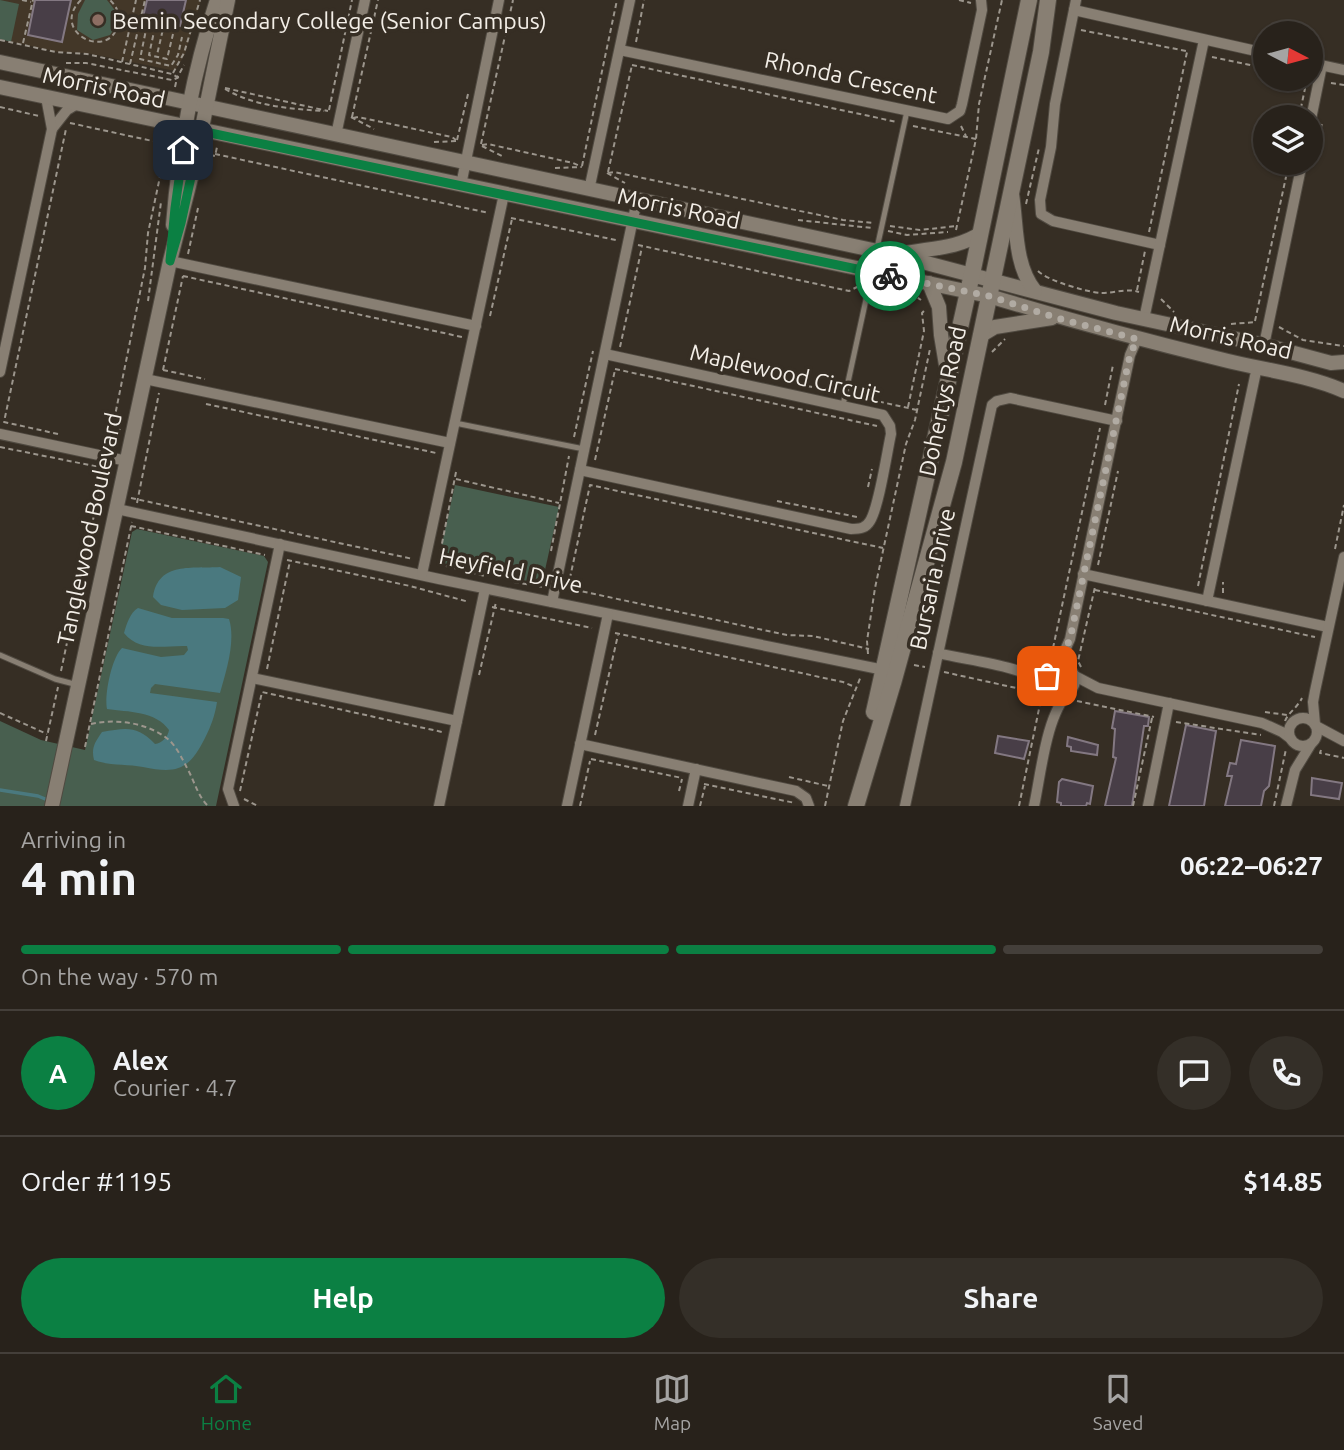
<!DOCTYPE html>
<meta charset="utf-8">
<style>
body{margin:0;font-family:Ubuntu,sans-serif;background:#342f28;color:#f1f3f6;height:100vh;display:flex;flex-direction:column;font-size:26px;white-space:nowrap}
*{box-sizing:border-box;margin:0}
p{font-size:23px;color:#a5a4a3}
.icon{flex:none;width:38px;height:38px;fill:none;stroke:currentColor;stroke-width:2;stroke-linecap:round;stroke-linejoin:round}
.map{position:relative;height:806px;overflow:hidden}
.panel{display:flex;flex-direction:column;background:#28221b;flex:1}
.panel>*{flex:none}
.needle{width:46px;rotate:96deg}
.controls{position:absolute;left:1253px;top:21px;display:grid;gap:14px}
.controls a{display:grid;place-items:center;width:70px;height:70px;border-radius:50%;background:#28221b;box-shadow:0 2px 5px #0004,0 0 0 2px #443f3a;font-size:35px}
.pin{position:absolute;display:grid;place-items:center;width:60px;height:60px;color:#fff;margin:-30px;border-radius:14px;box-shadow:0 4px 10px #0006}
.courier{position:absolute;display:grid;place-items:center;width:70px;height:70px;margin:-35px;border:5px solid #0b8043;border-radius:50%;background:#fff;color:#222;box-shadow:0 2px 9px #0007}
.headline em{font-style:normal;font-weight:700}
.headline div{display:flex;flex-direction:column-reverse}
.headline{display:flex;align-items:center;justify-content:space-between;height:119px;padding:0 21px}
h1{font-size:46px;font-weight:700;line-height:52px}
.bar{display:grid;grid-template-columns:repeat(4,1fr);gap:10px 7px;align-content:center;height:84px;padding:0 21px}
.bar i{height:9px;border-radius:5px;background:#443f3a}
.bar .selected{background:#0b8043}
.bar p{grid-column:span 4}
.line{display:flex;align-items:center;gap:18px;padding:0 21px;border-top:2px solid #443f3a}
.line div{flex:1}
.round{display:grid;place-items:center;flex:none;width:74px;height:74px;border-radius:37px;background:#342f28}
.cta{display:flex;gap:14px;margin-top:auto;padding:14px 21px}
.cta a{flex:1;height:80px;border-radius:42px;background:#0b8043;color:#fff;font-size:28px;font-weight:700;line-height:80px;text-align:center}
.cta a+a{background:#342f28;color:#f1f3f6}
.tabs{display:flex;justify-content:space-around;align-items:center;height:98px;border-top:2px solid #443f3a;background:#28221b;font-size:19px;color:#a5a4a3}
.tabs a{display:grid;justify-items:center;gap:4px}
.tabs .selected{color:#0b8043}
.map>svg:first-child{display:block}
</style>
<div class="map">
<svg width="1344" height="806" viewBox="0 0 1344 806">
<rect width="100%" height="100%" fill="#362e24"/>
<!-- built -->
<path fill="#433728" d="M 0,0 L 201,0 L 185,54 L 175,71 L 87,53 L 58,52 L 0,39 Z"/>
<!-- green -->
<g fill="#485f4f">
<path d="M 0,0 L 19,4 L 11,42 L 0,39 Z"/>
<path d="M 85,0 L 107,0 L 117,13 L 117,25 L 110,35 L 93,40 L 77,30 L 78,14 Z"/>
<path d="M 455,485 L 559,507 L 543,579 L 537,583 L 443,563 L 439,557 Z"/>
<path d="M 137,529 L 264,556 L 268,562 L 216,806 L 0,806 L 0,721 L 41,740 L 85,750 L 132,532 Z"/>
</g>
<!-- water -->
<g fill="#4a797f">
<path d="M 220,567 L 241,577 L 238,600 L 225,608 L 182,610 L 161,605 L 153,597 C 158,561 193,569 220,567 Z"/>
<path d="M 138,608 L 172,618 L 223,618 L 229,619 C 236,641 226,672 220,693 L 155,684 L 151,688 L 150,693 L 217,702 C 215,715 211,726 205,738 C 189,770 177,774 143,767 C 127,764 110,766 94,760 C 91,748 95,742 102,732 C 126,728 137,725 155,744 C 162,743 168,737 169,730 C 156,711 128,712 107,709 C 104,695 112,657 122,648 L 161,657 L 184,655 L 188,650 L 187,646 C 165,645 140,653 124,633 C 127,623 130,613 138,608 Z"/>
</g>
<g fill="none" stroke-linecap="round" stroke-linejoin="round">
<!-- stream -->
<path stroke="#4a797f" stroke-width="3.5" d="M 0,790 L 38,796 L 50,801"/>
</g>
<!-- building -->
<g fill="#483e47" stroke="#837882" stroke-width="2">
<path d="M 35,0 L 71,0 L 62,42 L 28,35 Z"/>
<path d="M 147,0 L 186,0 L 180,26 L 143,17 Z"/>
<path d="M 1115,711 L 1149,717 L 1148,726 L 1144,726 L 1132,806 L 1105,806 L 1116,758 L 1113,757 L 1115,729 L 1112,728 Z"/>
<path d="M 1186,725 L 1216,731 L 1204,806 L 1169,806 Z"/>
<path d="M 998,736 L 1029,741 L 1024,759 L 995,753 Z"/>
<path d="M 1068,737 L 1098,745 L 1097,755 L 1071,751 L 1071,747 L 1067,746 Z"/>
<path d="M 1241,740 L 1275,746 L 1269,786 L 1264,791 L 1261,806 L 1225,806 L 1232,776 L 1227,776 L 1230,763 L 1236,764 Z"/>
<path d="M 1312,778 L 1342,783 L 1339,799 L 1311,795 Z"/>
<path d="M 1062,779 L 1093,786 L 1090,804 L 1087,803 L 1086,806 L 1061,806 L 1061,803 L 1057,802 L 1059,782 Z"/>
</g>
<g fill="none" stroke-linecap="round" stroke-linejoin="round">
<defs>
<g id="service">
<path d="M 877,248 L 907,111"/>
<path d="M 843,405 L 872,272"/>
<path d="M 455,423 L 584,449"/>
<path d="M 0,655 L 55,679 L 78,685"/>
</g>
<g id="minor">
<path d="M 1076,0 L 1055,104 L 1051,147 L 1040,200 L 1041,214 L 1053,221 L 1160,245"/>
<path d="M 1074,10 L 1265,53"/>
<path d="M 620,50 L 948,119 L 960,111 L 962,104 L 982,10 L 981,0"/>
<path d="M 1311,63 L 1344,70"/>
<path d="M 1311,119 L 1322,65"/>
<path d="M 52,129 L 67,110 L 77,104"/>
<path d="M 336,135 L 365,0"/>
<path d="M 461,185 L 499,0"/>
<path d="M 589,190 L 630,0"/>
<path d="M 170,261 L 476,326"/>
<path d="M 1144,319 L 1204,40"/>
<path d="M 1264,345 L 1302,163"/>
<path d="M 0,372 L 52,129 L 46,97"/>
<path d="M 145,379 L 450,443"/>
<path d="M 0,434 L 127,461"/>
<path d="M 580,470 L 851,529 C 860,529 866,528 870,521 C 879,507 887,452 891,434 L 890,426 L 883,415 L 605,354"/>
<path d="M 117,509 L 439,579 L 884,670"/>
<path d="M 422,574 L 504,194"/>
<path d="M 1083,574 L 1328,627"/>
<path d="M 1207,601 L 1257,367"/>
<path d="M 552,602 L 637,200"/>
<path d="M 938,653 C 970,661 1023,665 1048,686"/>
<circle cx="1061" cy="680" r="14"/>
<path d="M 1053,669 L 1061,659 L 1070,639 L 1130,355 L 1137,339"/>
<path d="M 1073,675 L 1098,688 L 1262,723 L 1282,732 L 1290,738"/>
<path d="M 252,678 L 457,721"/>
<circle cx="1303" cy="732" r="14"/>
<path d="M 1315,724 L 1313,702 L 1315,691 L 1344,557"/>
<path d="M 1316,726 L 1344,741"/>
<path d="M 580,744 L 796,791 L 806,798 L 809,806"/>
<path d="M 234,806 L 228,789 L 280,544"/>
<path d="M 439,806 L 485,589"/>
<path d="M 567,806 L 608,614"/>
<path d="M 688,806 L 696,769"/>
<path d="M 905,806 L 992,405 L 997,401 L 1010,398 L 1117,421"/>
<path d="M 1034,806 C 1041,774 1046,715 1069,692"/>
<path d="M 1148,806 L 1169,703"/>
<path d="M 1286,806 L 1295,770 L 1311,744"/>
</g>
<g id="tertiary">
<path d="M 0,62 L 896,255 L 1116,313 L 1264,345 L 1331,363 L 1344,362"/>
<path d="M 0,87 L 989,296 C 1065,319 1142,340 1220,359 C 1262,370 1305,374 1344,391"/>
<path d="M 1012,194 C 1017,226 1014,265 1035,291"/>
<path d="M 173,225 C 179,149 193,72 217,0"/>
<path d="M 901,254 C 928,248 958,249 981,233"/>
<path d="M 929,283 L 939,307 L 941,335 L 948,377"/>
<path d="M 980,336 L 995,327 L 1052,318"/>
<path d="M 52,806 L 170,261 L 195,162 L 228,0"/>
</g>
<g id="secondary">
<path d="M 874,712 L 972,274 L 1029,0"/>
<path d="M 856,806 L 893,683 L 954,462 L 1041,52 L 1048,0"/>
</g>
</defs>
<!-- service casing -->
<use href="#service" stroke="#504a41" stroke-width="7"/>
<!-- minor casing -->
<use href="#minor" stroke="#504a41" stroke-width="12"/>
<!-- tertiary casing -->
<use href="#tertiary" stroke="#504a41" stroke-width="16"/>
<!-- secondary casing -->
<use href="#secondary" stroke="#504a41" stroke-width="18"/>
<!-- path -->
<g stroke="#9c968d" stroke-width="2" stroke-dasharray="5 3.5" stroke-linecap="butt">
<path d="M 22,0 L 31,2"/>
<path d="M 81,0 C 49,31 108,62 118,25 C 121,15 117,7 110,0"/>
<path d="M 959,0 L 971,3"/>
<path d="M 140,24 L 163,29 L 157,55"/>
<path d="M 147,25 L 140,59 L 171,66 L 178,55 L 182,37"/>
<path d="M 155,27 L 149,55 L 167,59 L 173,34"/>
<path d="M 1081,30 L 1186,51"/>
<path d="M 0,40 L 56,52 L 87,54 L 172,74 L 181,79"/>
<path d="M 636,42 L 644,0"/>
<path d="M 23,43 L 33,0"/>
<path d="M 1212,57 L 1265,68"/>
<path d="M 122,62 L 136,0"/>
<path d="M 66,63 L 86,63 L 172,80 L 177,78 L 184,65"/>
<path d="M 130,64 L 145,0"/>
<path d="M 632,65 L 897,122"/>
<path d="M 173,73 L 184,53 L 200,0"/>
<path d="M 1331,83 L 1344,85"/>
<path d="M 175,87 L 177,78"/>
<path d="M 225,88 L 328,111"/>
<path d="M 225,89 C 254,106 290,109 324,111"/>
<path d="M 0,107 L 39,116"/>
<path d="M 329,110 L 352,0"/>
<path d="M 351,117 L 374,129"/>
<path d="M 352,117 L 378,0"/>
<path d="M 1299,117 L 1307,79"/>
<path d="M 353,118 L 358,117 L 452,137 L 456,140"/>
<path d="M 70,123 L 157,142"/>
<path d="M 913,126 L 976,139"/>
<path d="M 961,126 L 966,136"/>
<path d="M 167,134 L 169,146"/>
<path d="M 457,140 L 468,94"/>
<path d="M 434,142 L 457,141"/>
<path d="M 481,144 L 513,0"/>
<path d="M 482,145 L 488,144 L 573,163 L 582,167"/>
<path d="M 482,146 L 502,156"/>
<path d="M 215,154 L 489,213"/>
<path d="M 210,155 L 215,156 L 217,147"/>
<path d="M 1313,162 L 1322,123"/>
<path d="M 582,166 L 617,0"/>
<path d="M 555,168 L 581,167"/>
<path d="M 608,172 L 632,65"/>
<path d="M 607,173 L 625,183"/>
<path d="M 608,173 L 614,172 L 843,220 L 874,223"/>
<path d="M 1026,204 L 1039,148"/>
<path d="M 511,218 L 616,240"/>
<path d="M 798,220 L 872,228"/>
<path d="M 890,226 L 920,230 L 957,226"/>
<path d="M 956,230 L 976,139 L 979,104 L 1002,0"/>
<path d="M 888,231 L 907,235 L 948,232"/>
<path d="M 1149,232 L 1187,52"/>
<path d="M 638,245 L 849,291 L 861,285"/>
<path d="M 188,254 L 198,208"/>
<path d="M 1038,271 C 1048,281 1087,292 1101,293 C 1115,293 1126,288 1139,292"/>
<path d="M 183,276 L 462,337"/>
<path d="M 877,288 L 914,295 L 921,300"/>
<path d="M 1137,290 L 1145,251"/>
<path d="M 1161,299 L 1174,312"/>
<path d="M 148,301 L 161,202"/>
<path d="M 490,316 L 512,219"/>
<path d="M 1255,321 L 1289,163"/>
<path d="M 1231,324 L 1256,322"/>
<path d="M 1279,327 L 1303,340 L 1344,346"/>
<path d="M 620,347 L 642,247"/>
<path d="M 992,352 L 1005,339"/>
<path d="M 615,369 L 877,426"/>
<path d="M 163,370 L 205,379"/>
<path d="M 163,370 L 183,276"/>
<path d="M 799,384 L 838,393"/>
<path d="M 854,396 L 917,410"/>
<path d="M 206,404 L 436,453"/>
<path d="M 1105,405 L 1113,365"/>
<path d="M 908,407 L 924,331 L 922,313 L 925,310"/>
<path d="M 58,434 L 4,422 L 66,129"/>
<path d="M 574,437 L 593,351"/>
<path d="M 109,445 L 145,268 L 148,233 L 164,158 L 162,145 L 158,145 L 160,135"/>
<path d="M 0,447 L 104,468"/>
<path d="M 113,447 L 120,429"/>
<path d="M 595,460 L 615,370"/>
<path d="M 456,472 L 438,564 L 485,576"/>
<path d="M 456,479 L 559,503"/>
<path d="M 108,485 L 108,469"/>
<path d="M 868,487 L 872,469"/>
<path d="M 131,498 L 413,559"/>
<path d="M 777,501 L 857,517"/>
<path d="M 137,503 L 159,393"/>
<path d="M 131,526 L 265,555"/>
<path d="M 1335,549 L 1344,505"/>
<path d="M 551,551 L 569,456"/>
<path d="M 287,560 L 410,586 L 469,602"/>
<path d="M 1098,565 L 1118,471"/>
<path d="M 514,582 L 543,587"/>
<path d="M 1198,586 L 1239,384"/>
<path d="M 568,587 L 590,485 L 883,548"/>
<path d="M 566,588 L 787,635 L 813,636 L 869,649"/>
<path d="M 1095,590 L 1315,637"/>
<path d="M 1223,593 L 1223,582"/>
<path d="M 492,607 L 592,628"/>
<path d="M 615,633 L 843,682 L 855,687"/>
<path d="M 928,642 L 929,624 L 950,531"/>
<path d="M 1053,648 L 1100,428"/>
<path d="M 868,654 L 867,641 L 875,588 L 906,444 L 915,420 L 930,349"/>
<path d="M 914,665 L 925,667"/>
<path d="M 1081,667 L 1078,661 L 1095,587"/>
<path d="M 267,669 L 290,561"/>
<path d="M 61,671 L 104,468"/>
<path d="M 944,672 L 1025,690 L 1036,695 L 1041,704 L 1046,705"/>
<path d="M 479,675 L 496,602"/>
<path d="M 1077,701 L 1154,717"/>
<path d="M 1265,712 L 1287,715"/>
<path d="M 0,713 L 47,734"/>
<path d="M 1285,721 C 1288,713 1297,708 1302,698"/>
<path d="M 1176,722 L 1261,735"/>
<path d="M 91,724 C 116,718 149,723 169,740 C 176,746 183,760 187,768 C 195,782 197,795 208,806"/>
<path d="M 595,735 L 618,635"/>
<path d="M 46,741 L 58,687"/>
<path d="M 85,747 L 132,522"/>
<path d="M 1321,750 L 1320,753 L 1344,758"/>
<path d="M 591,759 L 682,778"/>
<path d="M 789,777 L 828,786"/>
<path d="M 704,784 L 795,803"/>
<path d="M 240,791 L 262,692 L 442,732"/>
<path d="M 679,791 L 682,779"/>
<path d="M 244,799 L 258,806"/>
<path d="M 580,806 L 590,761"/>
<path d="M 700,806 L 705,786"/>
<path d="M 825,806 L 843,721 L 861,676"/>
<path d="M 1019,806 L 1040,704"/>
<path d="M 1133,806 L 1152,718"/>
<path d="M 1274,806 L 1286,749"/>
</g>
<!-- service -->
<use href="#service" stroke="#887f73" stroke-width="5"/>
<!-- minor -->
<use href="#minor" stroke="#887f73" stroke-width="10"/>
<!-- tertiary -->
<use href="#tertiary" stroke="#887f73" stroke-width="14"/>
<!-- secondary -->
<use href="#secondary" stroke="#887f73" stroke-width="16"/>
</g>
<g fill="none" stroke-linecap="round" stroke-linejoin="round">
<!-- done -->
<path stroke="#b1aba3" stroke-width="7" stroke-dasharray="0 12.6" d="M 890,276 L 989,296 L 1057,318 L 1137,339 L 1130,355 L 1070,639 L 1061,659 L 1047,676"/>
<!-- route -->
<path stroke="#0b8043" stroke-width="9" d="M 183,150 L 175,208 L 170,261 L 181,223 L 201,131 L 890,276"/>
</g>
<!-- markers -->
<circle fill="#8d6e63" stroke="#362e24" stroke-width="2.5" cx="98" cy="20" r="7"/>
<g text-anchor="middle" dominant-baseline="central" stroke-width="7" stroke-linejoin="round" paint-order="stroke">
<!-- poi labels -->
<g font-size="23" fill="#f3eee7" stroke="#362e24" text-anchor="start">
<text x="112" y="20">Bemin Secondary College (Senior Campus)</text>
</g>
<!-- street labels -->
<g font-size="23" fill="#f3eee7" stroke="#362e24">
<text transform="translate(851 77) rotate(12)">Rhonda Crescent</text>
<text transform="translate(104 87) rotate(12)">Morris Road</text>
<text transform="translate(679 208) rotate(12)">Morris Road</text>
<text transform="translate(1231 337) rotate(13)">Morris Road</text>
<text transform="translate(785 373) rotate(13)">Maplewood Circuit</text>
<text transform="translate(942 401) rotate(-78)">Dohertys Road</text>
<text transform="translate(89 529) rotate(-78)">Tanglewood Boulevard</text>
<text transform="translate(511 570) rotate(12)">Heyfield Drive</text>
<text transform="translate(932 579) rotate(-78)">Bursaria Drive</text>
</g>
</g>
</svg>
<div class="controls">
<a><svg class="needle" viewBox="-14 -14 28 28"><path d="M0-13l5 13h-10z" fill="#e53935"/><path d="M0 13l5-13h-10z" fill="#a5a4a3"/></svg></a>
<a><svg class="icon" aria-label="layers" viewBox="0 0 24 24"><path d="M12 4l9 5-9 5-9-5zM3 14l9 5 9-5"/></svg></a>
</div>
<div class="pin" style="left:1047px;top:676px;background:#ea580c"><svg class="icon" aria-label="bag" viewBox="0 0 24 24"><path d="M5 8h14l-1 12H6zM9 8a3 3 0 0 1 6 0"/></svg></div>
<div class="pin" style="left:183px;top:150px;background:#1f2937"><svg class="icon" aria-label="home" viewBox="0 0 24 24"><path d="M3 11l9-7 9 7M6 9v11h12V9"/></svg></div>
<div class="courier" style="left:890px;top:276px"><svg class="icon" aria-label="bike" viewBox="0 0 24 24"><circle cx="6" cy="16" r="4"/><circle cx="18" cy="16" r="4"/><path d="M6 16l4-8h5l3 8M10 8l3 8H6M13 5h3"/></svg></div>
</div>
<section class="panel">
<div class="headline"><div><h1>4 min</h1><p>Arriving in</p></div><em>06:22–06:27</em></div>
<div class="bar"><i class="selected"></i><i class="selected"></i><i class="selected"></i><i></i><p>On the way · 570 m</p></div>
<div class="line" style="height:126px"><b class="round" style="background:#0b8043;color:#fff">A</b><div><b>Alex</b><p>Courier · 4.7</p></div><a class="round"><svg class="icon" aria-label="chat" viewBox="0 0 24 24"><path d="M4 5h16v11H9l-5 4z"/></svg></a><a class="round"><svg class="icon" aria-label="phone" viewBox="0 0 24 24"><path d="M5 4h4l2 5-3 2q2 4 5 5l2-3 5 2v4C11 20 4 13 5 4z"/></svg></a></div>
<div class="line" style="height:91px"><div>Order #1195</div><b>$14.85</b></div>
<div class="cta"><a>Help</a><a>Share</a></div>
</section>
<nav class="tabs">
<a class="selected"><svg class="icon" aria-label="home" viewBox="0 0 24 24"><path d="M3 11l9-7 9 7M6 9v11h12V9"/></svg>Home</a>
<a><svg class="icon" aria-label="map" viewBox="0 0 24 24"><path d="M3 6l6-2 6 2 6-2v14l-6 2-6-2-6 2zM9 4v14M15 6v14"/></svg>Map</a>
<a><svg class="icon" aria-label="saved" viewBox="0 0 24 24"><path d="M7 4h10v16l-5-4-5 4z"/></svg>Saved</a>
</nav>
